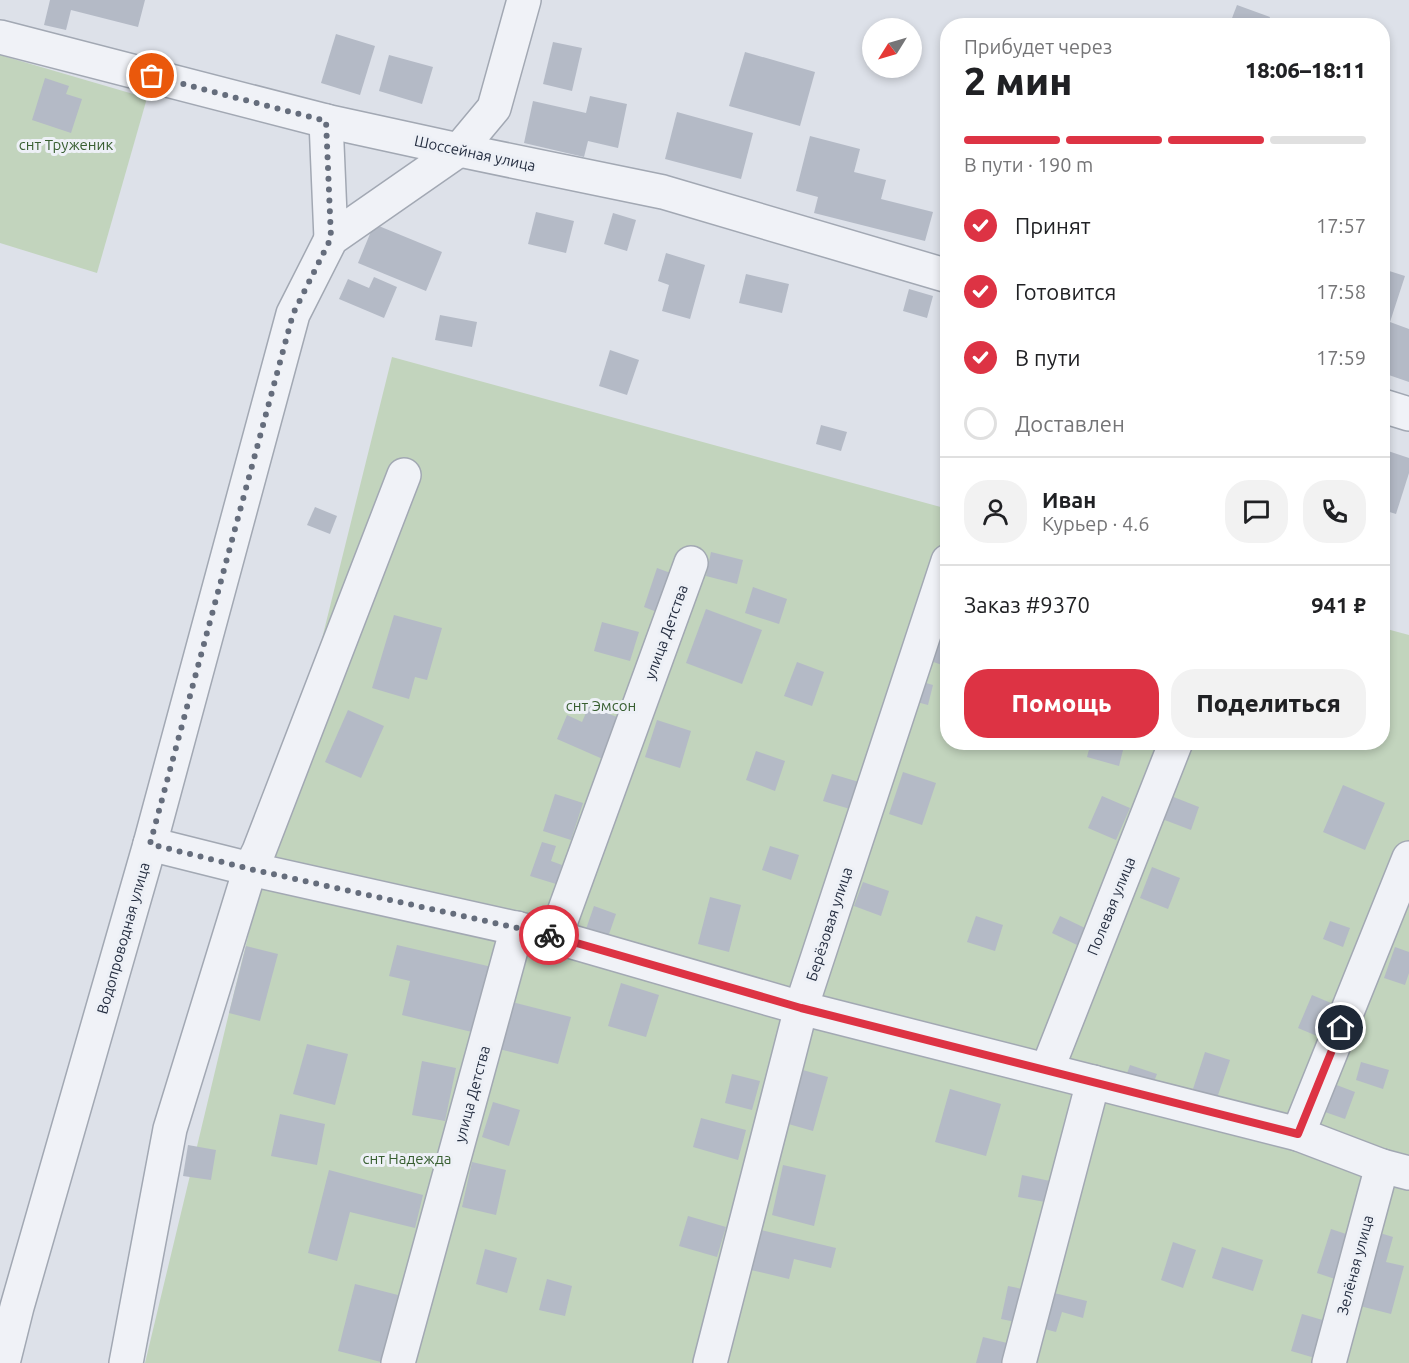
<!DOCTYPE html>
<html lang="ru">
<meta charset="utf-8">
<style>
body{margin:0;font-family:Ubuntu,sans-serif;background:#f2f2f2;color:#202124;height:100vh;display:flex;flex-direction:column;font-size:22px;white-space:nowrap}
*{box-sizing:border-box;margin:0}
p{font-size:20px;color:#757577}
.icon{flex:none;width:33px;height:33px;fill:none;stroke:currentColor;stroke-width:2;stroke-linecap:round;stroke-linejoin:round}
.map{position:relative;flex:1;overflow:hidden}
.sheet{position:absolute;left:940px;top:18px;width:450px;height:732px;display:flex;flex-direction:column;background:#fff;border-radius:24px;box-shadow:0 3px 9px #0003}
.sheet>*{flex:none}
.needle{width:39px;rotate:233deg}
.tools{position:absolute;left:862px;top:18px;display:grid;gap:12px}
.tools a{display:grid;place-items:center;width:60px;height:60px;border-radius:50%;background:#fff;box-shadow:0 3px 9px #0003;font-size:30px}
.pin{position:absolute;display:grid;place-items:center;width:51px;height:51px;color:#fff;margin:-26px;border:3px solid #fff;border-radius:50%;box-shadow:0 2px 6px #0007}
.courier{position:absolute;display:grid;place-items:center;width:60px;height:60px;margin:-30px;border:4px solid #d34;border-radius:50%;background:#fff;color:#222;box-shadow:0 2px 8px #0007}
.summary em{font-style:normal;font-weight:800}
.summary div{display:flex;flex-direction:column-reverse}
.summary{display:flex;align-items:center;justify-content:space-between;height:102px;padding:0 24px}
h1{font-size:39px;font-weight:800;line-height:45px}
.bar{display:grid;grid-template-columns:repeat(4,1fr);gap:9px 6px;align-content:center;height:72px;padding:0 24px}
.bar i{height:8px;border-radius:4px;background:#e0e0e0}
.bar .current{background:#d34}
.bar p{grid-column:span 4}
.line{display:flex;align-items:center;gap:15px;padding:0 24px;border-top:2px solid #e0e0e0}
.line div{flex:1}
.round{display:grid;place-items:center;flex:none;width:63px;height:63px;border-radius:24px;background:#f2f2f2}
ol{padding:0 24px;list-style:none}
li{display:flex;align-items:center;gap:18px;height:66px}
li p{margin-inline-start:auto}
li .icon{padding:6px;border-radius:50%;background:#d34;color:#fff;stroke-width:4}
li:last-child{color:#757577}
li i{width:33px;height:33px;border:3px solid #e0e0e0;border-radius:50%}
.primary-button{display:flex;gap:12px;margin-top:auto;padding:12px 24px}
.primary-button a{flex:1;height:69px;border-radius:24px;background:#d34;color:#fff;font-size:24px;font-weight:800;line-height:69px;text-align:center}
.primary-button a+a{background:#f2f2f2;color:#202124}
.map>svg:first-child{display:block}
</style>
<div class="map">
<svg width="1409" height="1363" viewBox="0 0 1409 1363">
<rect width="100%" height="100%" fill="#dde1e9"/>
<!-- green -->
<g fill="#c2d4bd">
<path d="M 0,55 L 147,98 L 97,273 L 0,243 Z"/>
<path d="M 392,357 L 948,509 L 948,742 L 1383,742 L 1383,628 L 1409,635 L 1409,1363 L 145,1363 L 229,1013 Z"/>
</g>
<!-- building -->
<g fill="#b4bac6">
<path d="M 50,0 L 145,0 L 138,27 L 71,10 L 66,30 L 44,25 Z"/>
<path d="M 1237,5 L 1270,17 L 1267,26 L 1229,26 Z"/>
<path d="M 336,34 L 375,46 L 360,95 L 321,83 Z"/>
<path d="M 553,42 L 582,48 L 572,91 L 543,84 Z"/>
<path d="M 745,52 L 815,72 L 800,126 L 729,106 Z"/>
<path d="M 389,55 L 433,67 L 422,104 L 379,91 Z"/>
<path d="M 45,78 L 69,86 L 66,94 L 82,99 L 71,133 L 32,120 Z"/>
<path d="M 590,96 L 627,104 L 618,148 L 588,141 L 584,157 L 524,143 L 533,101 L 586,113 Z"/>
<path d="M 677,112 L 753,133 L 741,179 L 665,159 Z"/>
<path d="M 810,136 L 860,149 L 854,172 L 886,180 L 881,199 L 933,212 L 925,241 L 814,213 L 818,197 L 796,191 Z"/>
<path d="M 536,212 L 574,221 L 566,253 L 528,244 Z"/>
<path d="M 613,213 L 636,220 L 627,251 L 604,244 Z"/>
<path d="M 374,224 L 442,252 L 426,291 L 358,263 Z"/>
<path d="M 666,253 L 705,265 L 690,319 L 662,311 L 669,285 L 658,281 Z"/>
<path d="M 1383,269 L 1405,276 L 1390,322 L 1409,329 L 1409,382 L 1383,373 Z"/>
<path d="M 746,274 L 789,284 L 782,313 L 739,303 Z"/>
<path d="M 374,277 L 397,287 L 384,318 L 339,299 L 348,279 L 369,288 Z"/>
<path d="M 909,289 L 933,296 L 927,318 L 903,311 Z"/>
<path d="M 440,315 L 477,322 L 472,347 L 435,340 Z"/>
<path d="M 610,350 L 639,360 L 627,395 L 599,386 Z"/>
<path d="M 821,425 L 847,432 L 841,451 L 816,444 Z"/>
<path d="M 1385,450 L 1409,458 L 1409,473 L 1396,514 L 1383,510 L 1383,458 Z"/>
<path d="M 315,507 L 337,516 L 330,534 L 307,525 Z"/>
<path d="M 711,552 L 743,560 L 737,584 L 706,576 Z"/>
<path d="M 657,568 L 676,575 L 662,614 L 644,607 Z"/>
<path d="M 753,587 L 787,599 L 779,624 L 745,613 Z"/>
<path d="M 706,609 L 762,630 L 742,684 L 686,663 Z"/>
<path d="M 394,615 L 442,628 L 427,680 L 415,677 L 409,699 L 372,688 Z"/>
<path d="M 602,622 L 639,632 L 630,661 L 594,651 Z"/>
<path d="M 932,636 L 948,642 L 942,665 L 925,659 Z"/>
<path d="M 797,662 L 824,672 L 812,706 L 784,696 Z"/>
<path d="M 919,681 L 933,685 L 928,705 L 913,701 Z"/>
<path d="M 589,706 L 622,719 L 605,760 L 557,739 L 567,715 L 582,722 Z"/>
<path d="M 348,710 L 384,726 L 361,778 L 325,762 Z"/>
<path d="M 657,720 L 691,731 L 680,768 L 645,757 Z"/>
<path d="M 1091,742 L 1125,742 L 1119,766 L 1087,757 Z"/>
<path d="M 756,751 L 785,761 L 775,791 L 746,780 Z"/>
<path d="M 903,772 L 936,783 L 922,825 L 889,814 Z"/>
<path d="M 832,774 L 859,782 L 850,809 L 823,801 Z"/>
<path d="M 1343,785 L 1385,803 L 1365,850 L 1323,832 Z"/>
<path d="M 555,794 L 583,803 L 571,840 L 543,831 Z"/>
<path d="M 1102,796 L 1130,808 L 1116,840 L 1088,828 Z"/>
<path d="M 1171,796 L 1199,807 L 1191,830 L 1162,819 Z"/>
<path d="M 542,842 L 556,846 L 551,861 L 562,865 L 556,884 L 530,876 Z"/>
<path d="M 770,846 L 799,855 L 791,880 L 762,870 Z"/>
<path d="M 1152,867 L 1180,878 L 1168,909 L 1140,898 Z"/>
<path d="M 863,882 L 889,891 L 881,916 L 854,906 Z"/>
<path d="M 710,897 L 741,905 L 729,952 L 698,944 Z"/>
<path d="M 594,906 L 616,914 L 607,940 L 585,932 Z"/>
<path d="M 976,916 L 1003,925 L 995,951 L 967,942 Z"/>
<path d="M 1060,916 L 1085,928 L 1077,945 L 1052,933 Z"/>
<path d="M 1330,921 L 1350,928 L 1343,947 L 1323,939 Z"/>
<path d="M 397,945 L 492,967 L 476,1033 L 402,1015 L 410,981 L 389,976 Z"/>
<path d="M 246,946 L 278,954 L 260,1021 L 229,1013 Z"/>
<path d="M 1395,947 L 1409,952 L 1409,973 L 1405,985 L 1384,978 Z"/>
<path d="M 621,983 L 659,995 L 646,1037 L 608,1026 Z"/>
<path d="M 1312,995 L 1331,1003 L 1317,1036 L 1298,1028 Z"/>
<path d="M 508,1001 L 571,1017 L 558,1064 L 495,1048 Z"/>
<path d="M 307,1044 L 348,1054 L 335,1105 L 293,1094 Z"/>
<path d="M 1205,1052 L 1230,1060 L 1217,1098 L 1193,1089 Z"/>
<path d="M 422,1061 L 456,1068 L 445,1121 L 412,1115 Z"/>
<path d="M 1361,1062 L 1389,1070 L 1383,1089 L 1356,1080 Z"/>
<path d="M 1130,1065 L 1157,1074 L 1150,1091 L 1124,1082 Z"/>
<path d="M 799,1069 L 828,1077 L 813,1131 L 785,1123 Z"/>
<path d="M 732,1074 L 760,1081 L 752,1110 L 725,1103 Z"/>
<path d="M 1334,1084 L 1355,1092 L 1345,1119 L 1325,1112 Z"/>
<path d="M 950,1089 L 1001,1104 L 986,1156 L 935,1142 Z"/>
<path d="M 493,1102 L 520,1110 L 509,1146 L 482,1137 Z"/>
<path d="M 280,1114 L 325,1124 L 317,1165 L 271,1156 Z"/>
<path d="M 701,1118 L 746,1130 L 738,1160 L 693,1147 Z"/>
<path d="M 188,1145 L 216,1150 L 211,1180 L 183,1176 Z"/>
<path d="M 472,1162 L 506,1170 L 496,1215 L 462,1207 Z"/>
<path d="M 783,1165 L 826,1175 L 814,1226 L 772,1215 Z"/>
<path d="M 329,1170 L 423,1195 L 415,1228 L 350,1212 L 337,1261 L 308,1253 Z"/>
<path d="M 1022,1175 L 1050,1181 L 1045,1202 L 1018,1197 Z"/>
<path d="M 688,1216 L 726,1227 L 717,1257 L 679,1246 Z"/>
<path d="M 1331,1229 L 1358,1238 L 1344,1282 L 1317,1273 Z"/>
<path d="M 761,1230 L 836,1248 L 831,1268 L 794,1259 L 789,1279 L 751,1270 Z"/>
<path d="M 1380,1233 L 1393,1237 L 1386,1262 L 1404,1266 L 1391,1314 L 1360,1306 Z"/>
<path d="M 1173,1242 L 1196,1250 L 1183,1288 L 1161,1280 Z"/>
<path d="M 1222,1247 L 1263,1260 L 1253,1291 L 1212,1278 Z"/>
<path d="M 485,1249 L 517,1258 L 507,1293 L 476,1284 Z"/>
<path d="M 547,1279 L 572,1286 L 565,1316 L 539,1310 Z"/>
<path d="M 355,1284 L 398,1295 L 381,1362 L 338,1351 Z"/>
<path d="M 1008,1286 L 1027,1290 L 1020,1323 L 1001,1319 Z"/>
<path d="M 1046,1291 L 1087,1301 L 1083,1318 L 1062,1312 L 1056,1332 L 1037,1327 Z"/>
<path d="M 1302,1314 L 1326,1321 L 1315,1358 L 1291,1351 Z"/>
<path d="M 983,1337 L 1007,1343 L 1002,1363 L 976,1363 Z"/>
</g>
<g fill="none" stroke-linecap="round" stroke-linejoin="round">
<defs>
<g id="minor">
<path d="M 0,37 L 326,121 L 459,150 L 663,192 L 948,276"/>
<path d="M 326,121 L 331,239"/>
<path d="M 1383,406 L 1409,414"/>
<path d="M 150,844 L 250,869 L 555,937 L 801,1008 L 1298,1134 L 1382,1166 L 1409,1173"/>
<path d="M 555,937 L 691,563"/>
<path d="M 1047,1070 L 1176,742"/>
<path d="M 1298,1134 L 1409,858"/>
<path d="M 3,1363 L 17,1307 L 150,844 L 293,314 L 331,239 L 459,150 L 494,108 L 524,0"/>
<path d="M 126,1363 L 170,1129 L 250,869 L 259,851 L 404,475"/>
<path d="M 398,1363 L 517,928"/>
<path d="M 710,1363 L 801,1008 L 948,561"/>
<path d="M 1019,1363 L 1093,1082"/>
<path d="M 1329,1363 L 1382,1166"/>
</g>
</defs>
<!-- minor casing -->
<use href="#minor" stroke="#a2a8b3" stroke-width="36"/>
<!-- minor -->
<use href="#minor" stroke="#f0f2f7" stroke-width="33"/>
</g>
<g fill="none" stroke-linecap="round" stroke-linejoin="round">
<!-- done -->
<path stroke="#656d7c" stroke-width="6" stroke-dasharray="0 10.8" d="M 152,76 L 326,121 L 331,238 L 293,314 L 150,844 L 250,869 L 549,935"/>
<!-- route -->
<path stroke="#d34" stroke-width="8" d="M 549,935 L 801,1008 L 1298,1134 L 1341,1028"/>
</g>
<g text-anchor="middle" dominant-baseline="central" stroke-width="6" stroke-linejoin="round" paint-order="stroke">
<!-- park labels -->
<g font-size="15" fill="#375e30" stroke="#edf0f6">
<text x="66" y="144">снт Труженик</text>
<text x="601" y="705">снт Эмсон</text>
<text x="407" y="1158">снт Надежда</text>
</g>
<!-- street labels -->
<g font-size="15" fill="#252e41" stroke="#edf0f6">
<text transform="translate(475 153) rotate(12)">Шоссейная улица</text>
<text transform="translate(666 632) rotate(-70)">улица Детства</text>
<text transform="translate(1111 906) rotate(-68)">Полевая улица</text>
<text transform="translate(829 924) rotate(-72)">Берёзовая улица</text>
<text transform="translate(123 938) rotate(-74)">Водопроводная улица</text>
<text transform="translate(472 1094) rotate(-75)">улица Детства</text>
<text transform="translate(1355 1265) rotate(-75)">Зелёная улица</text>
</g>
</g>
</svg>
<div class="tools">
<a><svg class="needle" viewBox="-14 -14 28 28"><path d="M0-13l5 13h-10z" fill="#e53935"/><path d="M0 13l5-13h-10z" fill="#757577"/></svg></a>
</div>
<div class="pin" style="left:152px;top:76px;background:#ea580c"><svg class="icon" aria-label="bag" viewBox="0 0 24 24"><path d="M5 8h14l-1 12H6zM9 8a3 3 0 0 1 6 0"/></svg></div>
<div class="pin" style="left:1341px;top:1028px;background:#1f2937"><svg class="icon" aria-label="home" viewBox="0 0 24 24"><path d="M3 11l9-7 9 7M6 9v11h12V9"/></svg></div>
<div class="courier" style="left:549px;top:935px"><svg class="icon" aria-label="bike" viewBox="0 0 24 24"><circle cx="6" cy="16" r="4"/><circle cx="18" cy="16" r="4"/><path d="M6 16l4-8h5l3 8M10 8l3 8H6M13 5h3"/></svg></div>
<section class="sheet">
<div class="summary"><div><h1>2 мин</h1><p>Прибудет через</p></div><em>18:06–18:11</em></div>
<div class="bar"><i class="current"></i><i class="current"></i><i class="current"></i><i></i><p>В пути · 190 m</p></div>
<ol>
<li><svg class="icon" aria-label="check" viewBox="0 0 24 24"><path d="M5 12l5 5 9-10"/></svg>Принят<p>17:57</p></li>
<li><svg class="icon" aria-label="check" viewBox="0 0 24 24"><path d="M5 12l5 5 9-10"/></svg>Готовится<p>17:58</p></li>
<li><svg class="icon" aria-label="check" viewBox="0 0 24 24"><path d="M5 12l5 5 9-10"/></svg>В пути<p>17:59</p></li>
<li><i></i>Доставлен</li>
</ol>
<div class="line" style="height:108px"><a class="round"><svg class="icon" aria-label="person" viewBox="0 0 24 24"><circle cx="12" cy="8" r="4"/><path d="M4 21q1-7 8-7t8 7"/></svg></a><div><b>Иван</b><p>Курьер · 4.6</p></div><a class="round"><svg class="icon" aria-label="chat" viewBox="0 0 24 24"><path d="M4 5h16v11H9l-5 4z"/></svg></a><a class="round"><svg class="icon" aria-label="phone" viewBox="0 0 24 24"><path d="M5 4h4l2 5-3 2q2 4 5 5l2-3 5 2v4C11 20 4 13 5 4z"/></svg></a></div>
<div class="line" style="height:78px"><div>Заказ #9370</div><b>941 ₽</b></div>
<div class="primary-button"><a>Помощь</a><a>Поделиться</a></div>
</section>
</div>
